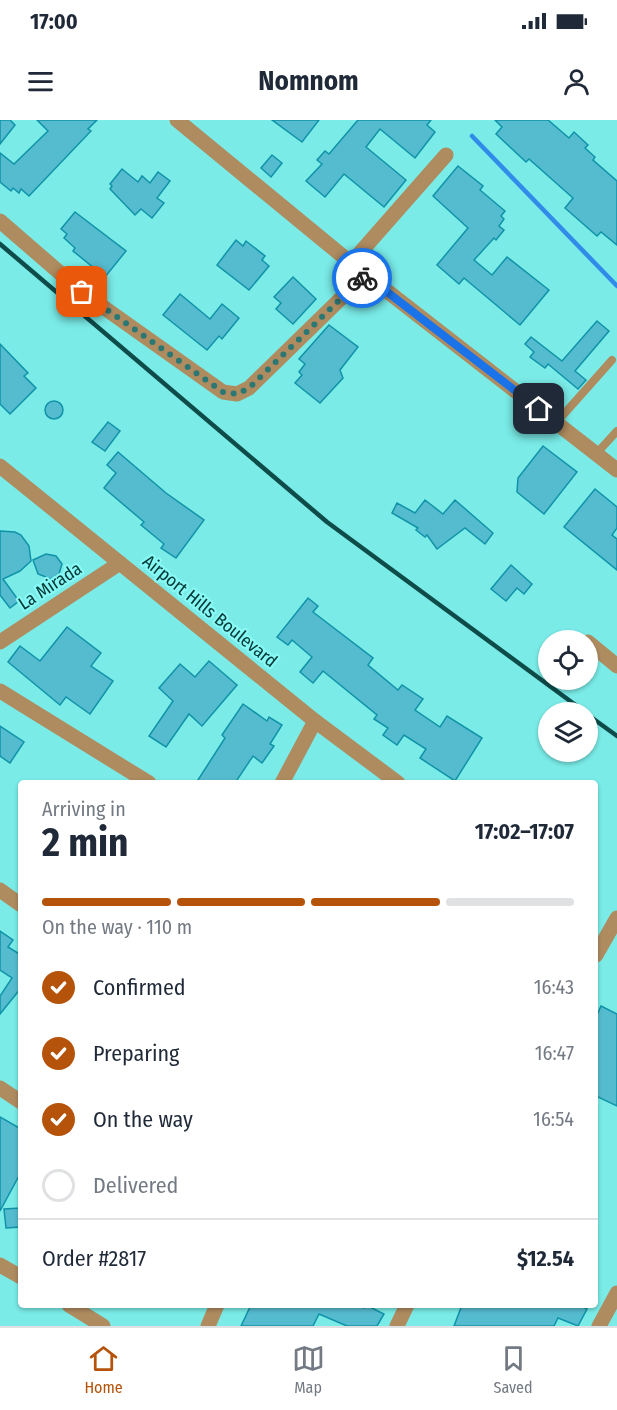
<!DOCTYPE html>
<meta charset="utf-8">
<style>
body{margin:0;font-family:"Fira Sans Condensed",sans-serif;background:#f6f6f7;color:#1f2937;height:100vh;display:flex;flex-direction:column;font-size:22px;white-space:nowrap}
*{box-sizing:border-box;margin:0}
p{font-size:20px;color:#747a83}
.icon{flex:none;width:33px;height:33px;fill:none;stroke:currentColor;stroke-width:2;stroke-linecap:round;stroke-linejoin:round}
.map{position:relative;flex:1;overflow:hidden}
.sheet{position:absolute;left:18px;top:660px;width:580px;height:528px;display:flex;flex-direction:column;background:#fff;border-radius:6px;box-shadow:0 2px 4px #0004}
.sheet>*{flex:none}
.buttons{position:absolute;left:538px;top:510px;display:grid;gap:12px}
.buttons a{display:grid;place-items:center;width:60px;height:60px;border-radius:50%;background:#fff;box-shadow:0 2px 4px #0004;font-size:30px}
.pin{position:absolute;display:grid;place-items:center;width:51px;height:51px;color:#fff;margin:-26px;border-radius:12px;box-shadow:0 3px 9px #0006}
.courier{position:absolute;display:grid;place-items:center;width:60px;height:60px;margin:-30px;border:4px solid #1a73e8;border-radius:50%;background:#fff;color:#222;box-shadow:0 2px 8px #0007}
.summary em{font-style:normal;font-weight:700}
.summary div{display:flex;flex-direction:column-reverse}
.summary{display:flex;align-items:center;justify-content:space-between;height:102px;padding:0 24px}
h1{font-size:39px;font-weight:700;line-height:45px}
.bar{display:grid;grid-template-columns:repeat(4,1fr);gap:9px 6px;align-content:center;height:72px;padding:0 24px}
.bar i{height:8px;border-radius:4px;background:#e0e1e3}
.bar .selected{background:#b45309}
.bar p{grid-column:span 4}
.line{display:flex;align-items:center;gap:15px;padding:0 24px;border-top:2px solid #e0e1e3}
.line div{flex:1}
ol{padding:0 24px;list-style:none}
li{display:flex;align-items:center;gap:18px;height:66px}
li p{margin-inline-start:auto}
li .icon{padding:6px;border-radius:50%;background:#b45309;color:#fff;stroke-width:4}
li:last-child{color:#747a83}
li i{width:33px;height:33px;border:3px solid #e0e1e3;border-radius:50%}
.status{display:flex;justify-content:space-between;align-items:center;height:42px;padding:0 30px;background:#fff;direction:ltr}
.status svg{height:16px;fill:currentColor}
header{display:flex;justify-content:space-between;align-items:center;height:78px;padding:0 24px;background:#fff;font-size:27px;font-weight:700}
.tabs{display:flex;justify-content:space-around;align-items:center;height:84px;border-top:2px solid #e0e1e3;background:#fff;font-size:16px;color:#747a83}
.tabs a{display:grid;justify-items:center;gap:3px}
.tabs .selected{color:#b45309}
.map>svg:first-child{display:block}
</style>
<div class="status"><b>17:00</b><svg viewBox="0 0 49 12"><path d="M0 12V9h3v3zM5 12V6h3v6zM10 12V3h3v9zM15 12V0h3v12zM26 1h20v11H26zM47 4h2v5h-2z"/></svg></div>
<header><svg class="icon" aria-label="menu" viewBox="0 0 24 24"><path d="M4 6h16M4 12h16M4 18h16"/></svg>Nomnom<svg class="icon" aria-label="person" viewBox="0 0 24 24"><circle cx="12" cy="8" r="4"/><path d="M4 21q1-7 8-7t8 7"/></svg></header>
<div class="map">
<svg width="617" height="1206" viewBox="0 0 617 1206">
<rect width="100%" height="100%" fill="#7aebe7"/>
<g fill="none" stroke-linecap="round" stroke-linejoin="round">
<!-- stream -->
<path stroke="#318ce9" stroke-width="4.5" d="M 472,16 L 617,166"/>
</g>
<!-- building -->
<g fill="#55bbcf" stroke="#1093a8" stroke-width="1.5">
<path d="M 0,0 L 10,0 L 15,5 L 0,24 Z"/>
<path d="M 37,0 L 97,0 L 88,9 L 91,11 L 29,76 L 21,69 L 19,73 L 13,68 L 11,71 L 0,62 L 0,33 L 14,44 L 48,11 Z"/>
<path d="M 272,0 L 319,0 L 302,22 Z"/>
<path d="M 358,0 L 431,0 L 427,5 L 435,12 L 415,38 L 380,9 L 366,27 L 406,60 L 384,87 L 344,54 L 325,77 L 306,61 L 322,44 L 317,40 L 325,31 L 329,34 Z"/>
<path d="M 495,0 L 548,0 L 569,18 L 574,12 L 588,25 L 585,28 L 595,37 L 593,40 L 617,61 L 617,125 L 601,112 L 597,116 L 565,88 L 573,78 L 529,39 L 526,42 L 496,14 L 502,7 Z"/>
<path d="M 272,35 L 282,43 L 271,57 L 261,48 Z"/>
<path d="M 458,46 L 483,66 L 480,70 L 505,91 L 501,96 L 504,99 L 499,106 L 504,110 L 496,120 L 494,118 L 474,140 L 492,155 L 507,137 L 549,170 L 520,205 L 464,158 L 459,164 L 437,145 L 468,108 L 433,76 Z"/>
<path d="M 122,49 L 138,62 L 142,56 L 150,63 L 158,52 L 170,61 L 157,78 L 164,83 L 152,98 L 141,89 L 135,95 L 110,69 L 112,66 L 110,64 Z"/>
<path d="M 75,92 L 126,131 L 105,157 L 73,131 L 75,128 L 64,118 L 67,114 L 61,109 Z"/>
<path d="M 236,120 L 243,126 L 246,121 L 265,136 L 262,140 L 269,146 L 249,170 L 217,145 Z"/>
<path d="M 293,157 L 316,179 L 293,204 L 276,189 L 281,183 L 274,177 Z"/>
<path d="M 180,174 L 210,199 L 222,184 L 239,198 L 222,219 L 219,216 L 207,230 L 163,195 Z"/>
<path d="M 597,201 L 609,211 L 575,251 L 586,260 L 578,269 L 548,244 L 545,248 L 530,237 L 534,232 L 525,224 L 531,217 L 562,241 Z"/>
<path d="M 329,205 L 358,227 L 340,250 L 343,258 L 320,283 L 295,263 L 302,255 L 299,252 L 305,244 L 299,239 Z"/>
<path d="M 0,224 L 28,253 L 24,256 L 36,268 L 10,294 L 0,284 Z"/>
<circle cx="54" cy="290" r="9"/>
<path d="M 108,302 L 120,311 L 105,331 L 92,322 Z"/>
<path d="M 543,326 L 577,352 L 544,394 L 517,372 L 518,358 Z"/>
<path d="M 118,332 L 166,373 L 204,400 L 176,438 L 161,428 L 164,424 L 141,405 L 144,402 L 104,368 L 116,353 L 107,345 Z"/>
<path d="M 595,369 L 617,387 L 617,408 L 612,415 L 617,419 L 617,450 L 564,407 Z"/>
<path d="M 425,380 L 443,394 L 455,380 L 493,413 L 485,424 L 465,408 L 437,429 L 427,415 L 425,417 L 416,410 L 418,408 L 392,393 L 397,383 L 415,393 Z"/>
<path d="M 0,411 L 15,412 L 21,415 L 29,426 L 31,441 L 20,451 L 3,459 L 19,481 L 10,488 L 0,475 Z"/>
<path d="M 46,434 L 56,436 L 62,444 L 59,454 L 51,459 L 38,454 L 33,440 Z"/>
<path d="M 511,445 L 532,464 L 524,474 L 517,468 L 506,481 L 491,469 Z"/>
<path d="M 308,478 L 318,486 L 313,492 L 373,538 L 368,545 L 398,570 L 402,565 L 423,579 L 415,590 L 440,607 L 447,596 L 482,618 L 455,661 L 420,638 L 426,629 L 404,615 L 397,625 L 383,615 L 388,608 L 374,599 L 377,595 L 323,551 L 313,563 L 300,552 L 312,537 L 292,520 L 288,525 L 277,517 Z"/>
<path d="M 67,507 L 101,533 L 91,546 L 113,561 L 90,594 L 66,577 L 60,585 L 8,542 L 20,526 L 40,541 Z"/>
<path d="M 209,541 L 237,565 L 202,606 L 189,594 L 166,627 L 149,616 L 173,581 L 159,568 L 180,544 L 195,557 Z"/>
<path d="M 243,584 L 267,601 L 269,597 L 282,605 L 270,624 L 274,626 L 262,643 L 253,636 L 235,663 L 196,663 L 225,618 L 222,615 Z"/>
<path d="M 0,606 L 24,622 L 10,643 L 0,636 Z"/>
<path d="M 0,811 L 13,820 L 8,827 L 21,835 L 21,868 L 0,894 L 0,876 L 12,858 L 0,850 Z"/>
<path d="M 601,886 L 617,894 L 617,986 L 596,976 L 596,897 Z"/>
<path d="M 0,997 L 21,1009 L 21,1052 L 0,1091 Z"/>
<path d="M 21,1088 L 21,1107 L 6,1108 L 4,1089 Z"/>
<path d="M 251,1185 L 356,1185 L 364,1188 L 366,1185 L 384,1194 L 377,1206 L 347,1206 L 319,1194 L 313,1206 L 241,1206 Z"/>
<path d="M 462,1185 L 580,1185 L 587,1189 L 578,1206 L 558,1198 L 554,1206 L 454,1206 Z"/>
</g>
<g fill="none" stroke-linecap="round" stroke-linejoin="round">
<!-- lane -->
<g stroke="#af8c60" stroke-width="8">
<path d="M 556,303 L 612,240"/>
<path d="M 596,334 L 617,311"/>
</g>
<!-- street -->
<g stroke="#af8c60" stroke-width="15">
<path d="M 177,0 L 351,143 L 617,350"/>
<path d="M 0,101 L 82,172 L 223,272 L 237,274 L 249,268 L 365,155"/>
<path d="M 351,143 L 446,35"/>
<path d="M 0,346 L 315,601 L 398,663"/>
<path d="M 0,522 L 120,443"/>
<path d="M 588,522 L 617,546"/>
<path d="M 0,571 L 149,663"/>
<path d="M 282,663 L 315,601"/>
<path d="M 0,770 L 21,785"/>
<path d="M 596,835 L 617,798"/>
<path d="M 0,968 L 21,982"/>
<path d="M 0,1145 L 21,1157"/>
<path d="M 69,1185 L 103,1206"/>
<path d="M 208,1206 L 217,1185"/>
<path d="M 397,1206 L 407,1185"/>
<path d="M 599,1206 L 617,1173"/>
</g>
<!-- rail -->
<g stroke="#0e4c4a" stroke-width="4.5">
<path d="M 0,124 L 327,402 L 585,592"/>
<path d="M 588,595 L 617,616"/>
</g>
</g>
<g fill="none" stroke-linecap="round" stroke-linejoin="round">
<!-- done -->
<path stroke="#2b7774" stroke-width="6" stroke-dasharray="0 10.8" d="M 82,172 L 223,272 L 237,274 L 249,268 L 362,158"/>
<!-- route -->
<path stroke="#1a73e8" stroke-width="8" d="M 362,158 L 365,155 L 539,289"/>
</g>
<g text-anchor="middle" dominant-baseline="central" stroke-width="4.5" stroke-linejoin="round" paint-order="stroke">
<!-- street labels -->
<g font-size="18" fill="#013836" stroke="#88f9f5">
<text transform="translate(50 466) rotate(-33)">La Mirada</text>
<text transform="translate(210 491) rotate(39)">Airport Hills Boulevard</text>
</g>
</g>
</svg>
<div class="buttons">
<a><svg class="icon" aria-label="locate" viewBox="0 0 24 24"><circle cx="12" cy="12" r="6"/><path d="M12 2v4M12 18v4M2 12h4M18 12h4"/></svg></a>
<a><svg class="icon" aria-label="layers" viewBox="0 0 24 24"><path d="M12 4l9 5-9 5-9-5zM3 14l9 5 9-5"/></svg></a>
</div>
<div class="pin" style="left:82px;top:172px;background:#ea580c"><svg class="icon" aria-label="bag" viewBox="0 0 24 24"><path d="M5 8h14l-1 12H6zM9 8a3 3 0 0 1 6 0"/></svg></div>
<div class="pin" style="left:539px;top:289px;background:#1f2937"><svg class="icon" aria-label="home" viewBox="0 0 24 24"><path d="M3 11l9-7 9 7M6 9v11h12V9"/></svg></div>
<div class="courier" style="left:362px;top:158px"><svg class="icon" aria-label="bike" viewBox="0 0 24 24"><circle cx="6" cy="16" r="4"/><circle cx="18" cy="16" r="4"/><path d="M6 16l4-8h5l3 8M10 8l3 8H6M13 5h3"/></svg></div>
<section class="sheet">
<div class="summary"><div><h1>2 min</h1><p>Arriving in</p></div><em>17:02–17:07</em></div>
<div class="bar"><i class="selected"></i><i class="selected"></i><i class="selected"></i><i></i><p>On the way · 110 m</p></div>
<ol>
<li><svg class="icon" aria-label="check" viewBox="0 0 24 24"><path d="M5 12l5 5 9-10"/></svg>Confirmed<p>16:43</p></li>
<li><svg class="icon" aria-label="check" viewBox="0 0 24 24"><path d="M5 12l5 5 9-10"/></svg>Preparing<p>16:47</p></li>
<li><svg class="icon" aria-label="check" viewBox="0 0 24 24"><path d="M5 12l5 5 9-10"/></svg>On the way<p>16:54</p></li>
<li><i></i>Delivered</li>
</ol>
<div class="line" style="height:78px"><div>Order #2817</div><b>$12.54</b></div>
</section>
</div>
<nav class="tabs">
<a class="selected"><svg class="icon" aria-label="home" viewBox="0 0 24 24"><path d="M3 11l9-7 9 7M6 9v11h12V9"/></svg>Home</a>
<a><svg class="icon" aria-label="map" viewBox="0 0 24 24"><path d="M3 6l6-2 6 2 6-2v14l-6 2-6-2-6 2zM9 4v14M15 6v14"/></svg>Map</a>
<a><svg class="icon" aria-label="saved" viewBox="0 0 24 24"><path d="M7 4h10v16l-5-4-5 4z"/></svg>Saved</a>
</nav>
